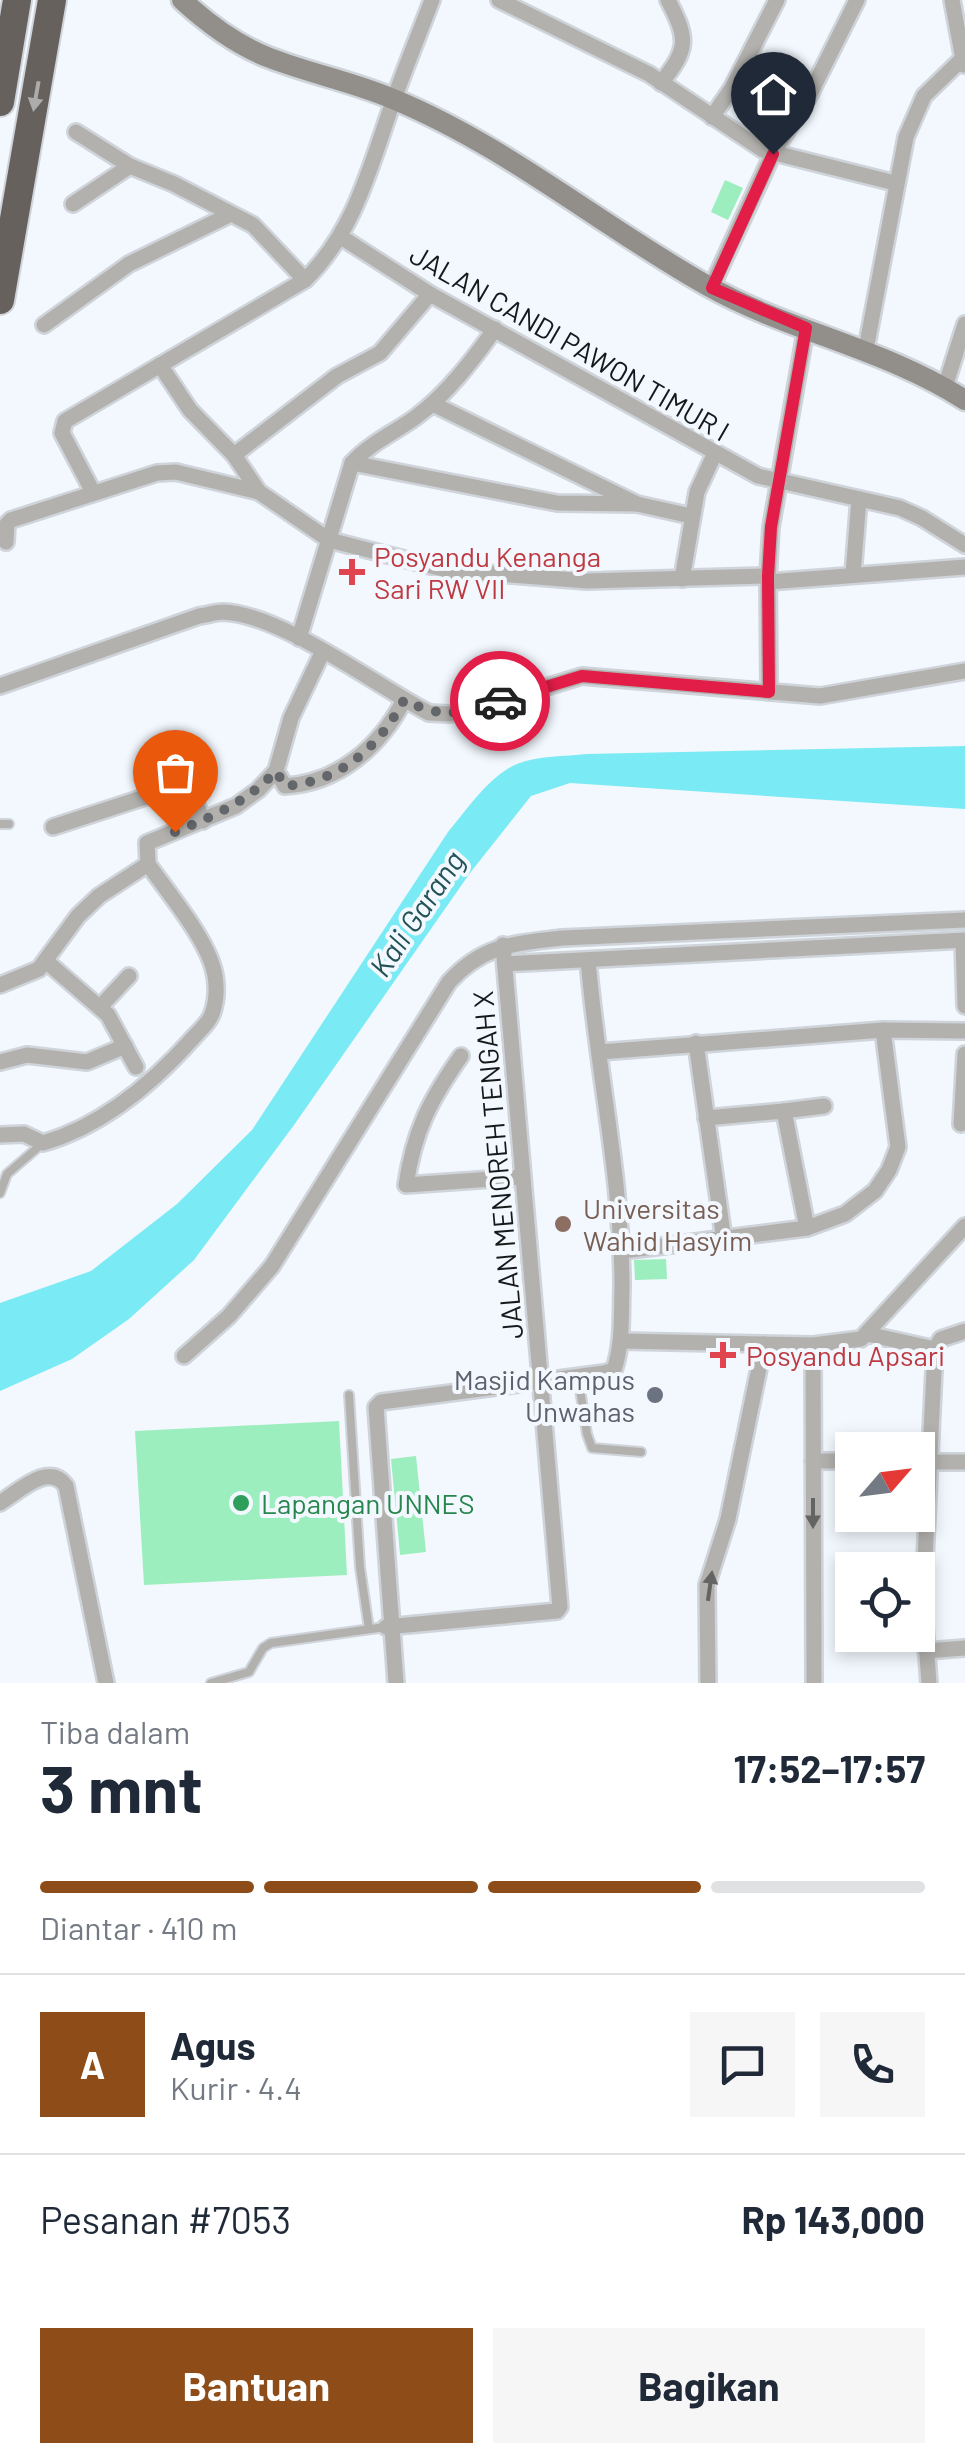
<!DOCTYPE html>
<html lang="id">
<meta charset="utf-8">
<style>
body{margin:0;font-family:Barlow,sans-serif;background:#f6f6f7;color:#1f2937;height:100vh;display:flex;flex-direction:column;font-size:38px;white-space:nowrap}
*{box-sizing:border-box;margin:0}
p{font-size:32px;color:#747a83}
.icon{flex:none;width:55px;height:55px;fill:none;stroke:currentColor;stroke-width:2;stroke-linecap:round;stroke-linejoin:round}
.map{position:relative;height:1683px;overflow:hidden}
.drawer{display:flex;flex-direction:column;background:#fff;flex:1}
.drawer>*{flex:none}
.needle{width:65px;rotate:62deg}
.buttons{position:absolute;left:835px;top:1432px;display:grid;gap:20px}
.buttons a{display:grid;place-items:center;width:100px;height:100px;border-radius:0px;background:#fff;box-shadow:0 5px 15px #0003;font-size:50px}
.pin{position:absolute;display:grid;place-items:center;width:85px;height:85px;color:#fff;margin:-102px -42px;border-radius:50% 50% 50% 0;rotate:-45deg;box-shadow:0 0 10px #0007}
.pin .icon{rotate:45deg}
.courier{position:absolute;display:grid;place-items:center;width:100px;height:100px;margin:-50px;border:8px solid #e11d48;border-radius:50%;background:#fff;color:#222;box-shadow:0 2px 12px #0007}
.head em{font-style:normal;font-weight:700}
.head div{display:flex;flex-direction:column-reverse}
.head{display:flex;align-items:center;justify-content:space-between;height:170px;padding:0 40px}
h1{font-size:65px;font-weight:700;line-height:75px}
.bar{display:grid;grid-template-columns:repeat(4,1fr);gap:15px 10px;align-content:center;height:120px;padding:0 40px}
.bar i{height:12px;border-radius:8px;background:#e0e1e3}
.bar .current{background:#8e4d18}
.bar p{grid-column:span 4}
.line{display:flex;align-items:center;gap:25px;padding:0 40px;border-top:2px solid #e0e1e3}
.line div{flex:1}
.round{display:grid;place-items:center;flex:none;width:105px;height:105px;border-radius:0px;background:#f6f6f7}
.cta{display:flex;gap:20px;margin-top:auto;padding:20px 40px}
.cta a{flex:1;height:115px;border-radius:0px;background:#8e4d18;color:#fff;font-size:40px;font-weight:700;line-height:115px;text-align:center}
.cta a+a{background:#f6f6f7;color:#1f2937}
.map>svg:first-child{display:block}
</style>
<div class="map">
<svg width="965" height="1683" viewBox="0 0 965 1683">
<rect width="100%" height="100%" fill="#f2f8fe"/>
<!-- green -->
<g fill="#9deebf">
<path d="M 725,180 L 743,188 L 728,220 L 711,212 Z"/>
<path d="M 666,1259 L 667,1279 L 635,1280 L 634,1260 Z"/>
<path d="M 339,1421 L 347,1575 L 144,1585 L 135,1431 Z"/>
<path d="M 416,1456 L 426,1552 L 400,1555 L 391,1459 Z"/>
</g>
<!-- water -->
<path fill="#7aeaf4" d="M 965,746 L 965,809 L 570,783 L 531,796 L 470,873 L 294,1125 L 194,1260 L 129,1319 L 72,1359 L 0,1391 L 0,1303 L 91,1271 L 177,1204 L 252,1130 L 448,832 C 466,811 484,783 509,768 C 530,755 563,757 587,754 Z"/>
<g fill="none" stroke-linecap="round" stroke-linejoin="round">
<defs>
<g id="service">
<path d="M 0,824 L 9,824"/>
<path d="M 0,1193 L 7,1174 L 43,1143"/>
<path d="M 578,1377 L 587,1434 L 592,1448 L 641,1452"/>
<path d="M 349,1395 L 360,1567 L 369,1629"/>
<path d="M 211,1683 L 249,1672 L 263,1648 L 271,1643 L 385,1627"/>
</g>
<g id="minor">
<path d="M 499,0 L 649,74 L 763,150 L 895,183"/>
<path d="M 952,0 L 964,65"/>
<path d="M 661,83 C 689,48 688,39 668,0"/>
<path d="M 712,117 L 732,88 L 777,0"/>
<path d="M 76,132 L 130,166 L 174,184 L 253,225 L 305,280"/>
<path d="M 73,204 L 130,166"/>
<path d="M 341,237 L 430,294 L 758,476 L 900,508 L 922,518 L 965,545"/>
<path d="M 711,288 L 773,153 L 809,96 L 857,0"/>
<path d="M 44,325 L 129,264 L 229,215"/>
<path d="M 866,349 L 906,137 L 924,96 L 962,59"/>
<path d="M 160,365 L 190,410 L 234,455 L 259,492 L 329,540 L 447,570 L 587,581 L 768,576"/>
<path d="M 945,387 L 965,324"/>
<path d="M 433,404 L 637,504 L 691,516"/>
<path d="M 234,455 L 337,376 L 380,353 L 430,294"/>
<path d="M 352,463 L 557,503 L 637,504"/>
<path d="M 93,492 L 62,433 L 65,421 L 305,280 C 355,231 370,167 393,102 C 405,68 419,34 432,0"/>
<path d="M 6,542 L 7,524 L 11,520 L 157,473 L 176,472 L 259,492"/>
<path d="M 853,574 L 859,499"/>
<path d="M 682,579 L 697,492 L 715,453"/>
<path d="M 768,582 L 965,567"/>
<path d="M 299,638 L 352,463 C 370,443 394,433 416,417 C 447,394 472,361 495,329"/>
<path d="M 0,686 L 199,616 C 207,615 216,612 223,612 C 281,614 375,685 429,713 L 449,714 L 481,707 L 582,676 L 820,696 L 965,671"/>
<path d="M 769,692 L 768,576 L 771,527 L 806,328"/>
<path d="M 276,771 L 285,786 C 338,783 380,747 404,700"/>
<path d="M 53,827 L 185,784 L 189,785 L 203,821"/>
<path d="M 963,941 L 965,1006"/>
<path d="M 47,962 L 108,1015 L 136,1067"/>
<path d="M 505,964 L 965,940"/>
<path d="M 0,985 L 39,969 L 78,916 L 99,896 L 148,864 L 147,843 L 236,806 L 258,790 L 276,771 L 291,718 L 323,651"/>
<path d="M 100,1007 L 129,976"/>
<path d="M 696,1043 L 724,1240"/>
<path d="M 600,1052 L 883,1030 L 965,1031"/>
<path d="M 461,1056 C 430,1100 414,1131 406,1185 L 521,1177"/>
<path d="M 0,1062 L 27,1055 L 87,1062 L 125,1046"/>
<path d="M 784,1111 L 824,1106"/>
<path d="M 706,1118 L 784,1111 L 807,1228"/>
<path d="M 961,1124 L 965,1054"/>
<path d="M 0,1135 L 24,1134 L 43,1143 C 102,1126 153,1083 193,1038 C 199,1031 209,1023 212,1014 C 216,1003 217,988 215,976 C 210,942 168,893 148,864"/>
<path d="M 622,1251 L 807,1228 L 845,1214 L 875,1191 L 889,1170 L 898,1147 L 883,1030"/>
<path d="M 867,1334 L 935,1349"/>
<path d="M 621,1341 L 813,1345 L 861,1339 L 965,1226"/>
<path d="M 813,1345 L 814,1683"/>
<path d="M 935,1349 L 941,1339 L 965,1331"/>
<path d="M 184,1356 L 229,1316 L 272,1266 L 449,982 C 484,944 514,944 562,938 L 965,920"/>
<path d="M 813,1461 L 852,1461"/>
<path d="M 918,1462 L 965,1462"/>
<path d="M 0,1503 C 18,1492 49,1461 66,1486 L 106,1683"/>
<path d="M 386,1627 L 557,1611 L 560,1607 L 503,945"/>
<path d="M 926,1651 L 965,1648"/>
<path d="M 396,1683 L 376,1407 L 381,1402 L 604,1373 L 614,1370 C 623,1343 621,1315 622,1287 C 622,1177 597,1069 588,960"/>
<path d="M 708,1683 L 707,1585 L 728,1519 L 764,1344"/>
<path d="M 929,1683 L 923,1601 L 935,1349"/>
</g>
<path id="secondary" d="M 182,0 C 207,23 238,46 270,58 C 311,74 354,82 393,99 C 507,146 601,226 708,286 C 790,332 884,348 965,400"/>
<g id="motorway">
<path d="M 0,102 L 17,0"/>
<path d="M 0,300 L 52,0"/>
</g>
</defs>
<!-- service casing -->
<use href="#service" stroke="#cfd4da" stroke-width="12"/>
<!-- minor casing -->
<use href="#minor" stroke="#cfd4da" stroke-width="20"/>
<!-- secondary casing -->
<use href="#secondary" stroke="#cfd4da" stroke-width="25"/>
<!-- motorway casing -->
<use href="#motorway" stroke="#cfd4da" stroke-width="32"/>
<!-- service -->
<use href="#service" stroke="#b3b1ae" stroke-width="8"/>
<!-- minor -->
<use href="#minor" stroke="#b3b1ae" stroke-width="15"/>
<!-- secondary -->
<use href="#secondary" stroke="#928f8b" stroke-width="20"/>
<!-- motorway -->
<use href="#motorway" stroke="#66615c" stroke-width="28"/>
</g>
<!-- one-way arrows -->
<defs><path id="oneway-solid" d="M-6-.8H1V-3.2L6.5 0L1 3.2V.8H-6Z" transform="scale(2.5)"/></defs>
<use fill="#acacad" href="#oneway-solid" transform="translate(36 96) rotate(100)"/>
<g fill="#646464">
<use href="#oneway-solid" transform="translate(813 1513) rotate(90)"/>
<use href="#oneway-solid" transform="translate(710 1586) rotate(-82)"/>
</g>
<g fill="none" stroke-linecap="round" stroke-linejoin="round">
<!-- done -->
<path stroke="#63666a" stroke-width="10" stroke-dasharray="0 18" d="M 175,832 C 214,816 247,802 276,771 L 285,786 C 340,782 379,747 404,700 C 441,719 461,714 500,701"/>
<!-- route -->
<path stroke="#e11d48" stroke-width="12" d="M 500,701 L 582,676 L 769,692 L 768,576 L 771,527 L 806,328 L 712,288 L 773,154"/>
</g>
<!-- markers -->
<g fill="#e0444e" stroke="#f2f8fe" stroke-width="4">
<path d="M347 557h10v10h10v10h-10v10h-10v-10h-10v-10h10z"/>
<path d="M718 1340h10v10h10v10h-10v10h-10v-10h-10v-10h10z"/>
</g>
<circle fill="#8d6e63" stroke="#f2f8fe" stroke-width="4" cx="563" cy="1224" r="10"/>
<circle fill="#6b7280" stroke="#f2f8fe" stroke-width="4" cx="655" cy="1395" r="10"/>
<circle fill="#2e9e5b" stroke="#f2f8fe" stroke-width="4" cx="241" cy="1503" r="10"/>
<g text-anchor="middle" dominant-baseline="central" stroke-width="8" stroke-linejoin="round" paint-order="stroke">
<!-- street labels -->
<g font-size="28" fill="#16181a" stroke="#f2f8fe">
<text transform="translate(570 342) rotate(30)">JALAN CANDI PAWON TIMUR I</text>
<text transform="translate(497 1165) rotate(-95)">JALAN MENOREH TENGAH X</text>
</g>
<!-- health labels -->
<g font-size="28" fill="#be3a42" stroke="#f2f8fe" text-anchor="start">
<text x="374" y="556">Posyandu Kenanga<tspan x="374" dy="32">Sari RW VII</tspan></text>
<text x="746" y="1355">Posyandu Apsari</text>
</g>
<!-- education labels -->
<g font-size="28" fill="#785e54" stroke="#f2f8fe" text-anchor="start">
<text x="583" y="1208">Universitas<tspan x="583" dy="32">Wahid Hasyim</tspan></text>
</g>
<!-- worship labels -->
<g font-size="28" fill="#5b616d" stroke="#f2f8fe" text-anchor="end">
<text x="635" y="1379">Masjid Kampus<tspan x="635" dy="32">Unwahas</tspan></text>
</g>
<!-- leisure labels -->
<g font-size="28" fill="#27864d" stroke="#f2f8fe" text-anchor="start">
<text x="261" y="1503">Lapangan UNNES</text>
</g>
<!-- water labels -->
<g font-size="30" font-style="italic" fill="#215256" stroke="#f2f8fe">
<text transform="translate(416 913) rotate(-56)">Kali Garang</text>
</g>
</g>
</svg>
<div class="buttons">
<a><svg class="needle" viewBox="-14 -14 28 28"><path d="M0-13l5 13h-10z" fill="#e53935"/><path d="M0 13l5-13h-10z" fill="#747a83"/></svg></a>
<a><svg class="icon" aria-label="locate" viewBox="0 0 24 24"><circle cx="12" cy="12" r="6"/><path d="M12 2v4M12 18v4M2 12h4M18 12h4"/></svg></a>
</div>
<div class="pin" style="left:175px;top:832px;background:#ea580c"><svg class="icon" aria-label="bag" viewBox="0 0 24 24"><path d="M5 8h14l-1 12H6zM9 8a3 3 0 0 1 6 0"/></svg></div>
<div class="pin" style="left:773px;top:154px;background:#1f2937"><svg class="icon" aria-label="home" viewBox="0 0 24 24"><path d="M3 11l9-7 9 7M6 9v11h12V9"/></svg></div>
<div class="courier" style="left:500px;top:701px"><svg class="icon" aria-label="car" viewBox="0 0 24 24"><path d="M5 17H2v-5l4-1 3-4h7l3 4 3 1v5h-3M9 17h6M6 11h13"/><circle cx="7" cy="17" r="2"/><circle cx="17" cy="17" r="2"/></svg></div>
</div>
<section class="drawer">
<div class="head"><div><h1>3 mnt</h1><p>Tiba dalam</p></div><em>17:52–17:57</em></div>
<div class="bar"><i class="current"></i><i class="current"></i><i class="current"></i><i></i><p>Diantar · 410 m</p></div>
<div class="line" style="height:180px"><b class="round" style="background:#8e4d18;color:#fff">A</b><div><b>Agus</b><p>Kurir · 4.4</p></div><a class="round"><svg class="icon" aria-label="chat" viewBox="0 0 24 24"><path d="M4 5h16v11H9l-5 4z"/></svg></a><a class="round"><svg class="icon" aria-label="phone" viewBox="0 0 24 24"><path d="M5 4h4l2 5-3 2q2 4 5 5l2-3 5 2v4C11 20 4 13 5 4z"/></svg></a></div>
<div class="line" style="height:130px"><div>Pesanan #7053</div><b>Rp 143,000</b></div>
<div class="cta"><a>Bantuan</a><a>Bagikan</a></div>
</section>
